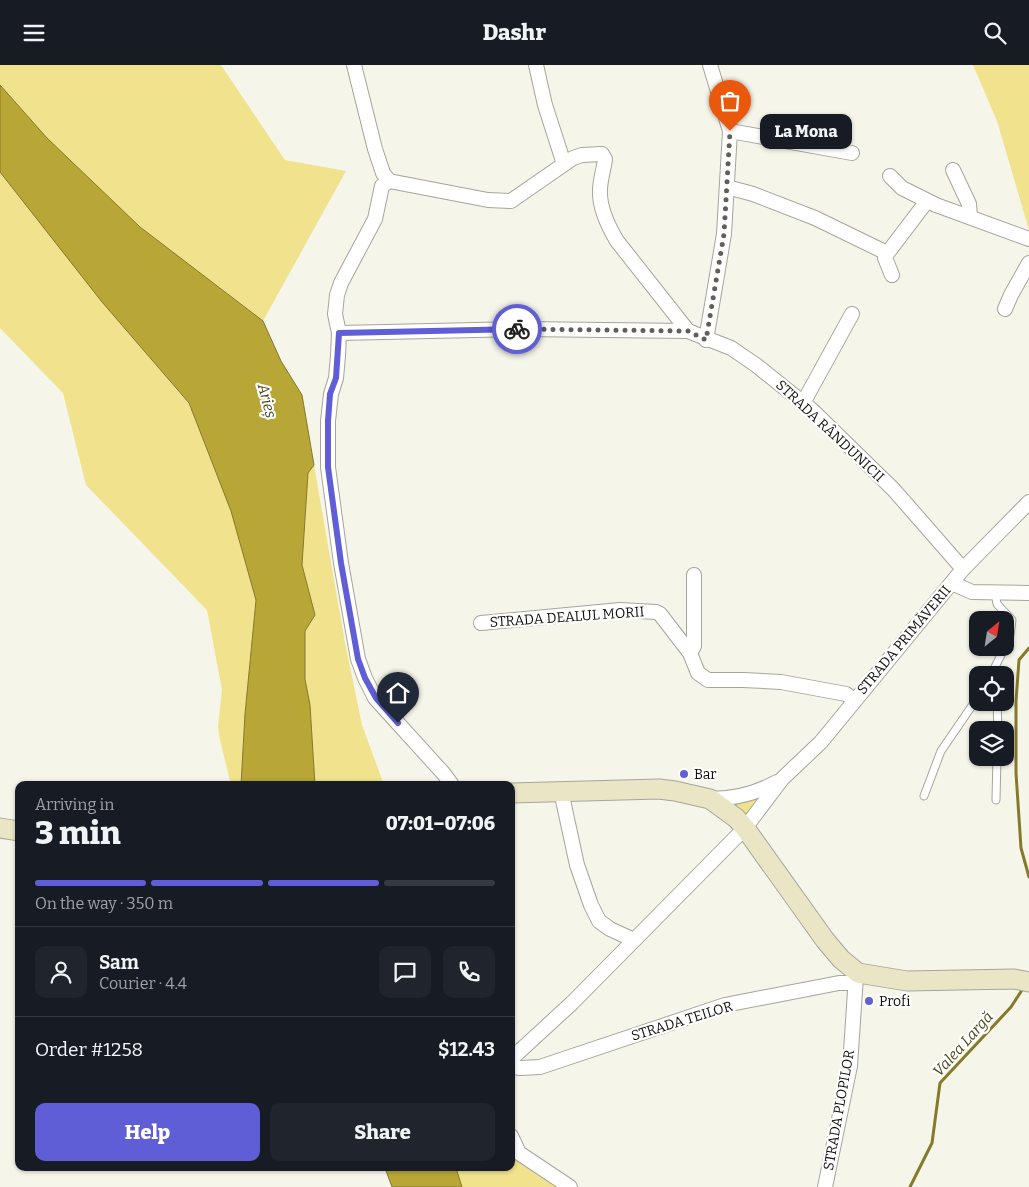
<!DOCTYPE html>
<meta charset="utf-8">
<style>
body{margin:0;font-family:Bitter,serif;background:#20242c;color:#f1f3f6;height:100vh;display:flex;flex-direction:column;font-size:19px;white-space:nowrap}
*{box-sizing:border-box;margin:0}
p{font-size:16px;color:#9ea1a6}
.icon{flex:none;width:28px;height:28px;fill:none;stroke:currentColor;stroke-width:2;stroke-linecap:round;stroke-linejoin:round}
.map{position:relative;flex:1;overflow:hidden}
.side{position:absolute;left:15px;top:716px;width:500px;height:390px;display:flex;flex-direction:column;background:#171b24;border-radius:10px;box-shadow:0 1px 4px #0004}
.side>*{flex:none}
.needle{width:32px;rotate:30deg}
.fabs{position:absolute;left:969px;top:546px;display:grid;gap:10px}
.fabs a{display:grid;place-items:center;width:45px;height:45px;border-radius:10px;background:#171b24;box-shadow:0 1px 4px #0004;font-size:25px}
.pin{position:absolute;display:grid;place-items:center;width:42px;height:42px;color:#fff;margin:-51px -21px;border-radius:50% 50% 50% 0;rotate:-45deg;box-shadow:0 0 5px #0007}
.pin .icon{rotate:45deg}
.courier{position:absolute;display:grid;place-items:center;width:50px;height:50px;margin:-25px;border:4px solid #605ed6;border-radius:50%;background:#fff;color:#222;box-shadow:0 1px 6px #0007}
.bubble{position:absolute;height:35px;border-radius:10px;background:#171b24;box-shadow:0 1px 4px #0004;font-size:16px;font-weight:800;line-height:35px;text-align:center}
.head em{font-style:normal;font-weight:800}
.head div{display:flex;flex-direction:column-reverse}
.head{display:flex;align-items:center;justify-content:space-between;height:85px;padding:0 20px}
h1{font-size:32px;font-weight:800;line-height:38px}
.bar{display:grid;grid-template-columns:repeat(4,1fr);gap:8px 5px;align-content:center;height:60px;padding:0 20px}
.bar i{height:6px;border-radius:4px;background:#363941}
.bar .selected{background:#605ed6}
.bar p{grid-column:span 4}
.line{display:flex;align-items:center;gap:12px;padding:0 20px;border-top:1px solid #363941}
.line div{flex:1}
.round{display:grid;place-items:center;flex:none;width:52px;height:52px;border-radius:10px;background:#20242c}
.cta{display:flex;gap:10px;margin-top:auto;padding:10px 20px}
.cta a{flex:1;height:58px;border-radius:10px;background:#605ed6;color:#fff;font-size:20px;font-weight:800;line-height:58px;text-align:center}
.cta a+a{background:#20242c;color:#f1f3f6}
header{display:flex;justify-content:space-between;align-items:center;height:65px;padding:0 20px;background:#171b24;font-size:22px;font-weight:800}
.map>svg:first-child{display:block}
</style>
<header><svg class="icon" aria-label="menu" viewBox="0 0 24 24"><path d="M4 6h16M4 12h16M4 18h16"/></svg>Dashr<svg class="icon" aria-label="search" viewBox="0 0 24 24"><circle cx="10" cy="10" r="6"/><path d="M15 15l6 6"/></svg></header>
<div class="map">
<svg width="1029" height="1122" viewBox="0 0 1029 1122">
<rect width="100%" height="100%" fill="#f6f5ea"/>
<!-- green -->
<g fill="#f1e28d">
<path d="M 0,0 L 221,0 L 285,95 L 346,106 L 263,256 L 140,162 L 47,73 L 0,20 Z"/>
<path d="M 973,0 L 1029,0 L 1029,165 L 997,56 Z"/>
<path d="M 0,107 L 102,237 L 189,339 L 231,446 L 256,535 L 245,649 L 241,720 L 231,720 L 220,675 L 218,661 L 222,625 L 207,545 L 86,420 L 63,328 L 0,263 Z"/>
<path d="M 314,400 L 345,578 L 362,660 L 384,720 L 315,720 L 310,640 L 305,614 L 305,566 L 315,550 L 302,500 L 308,408 Z"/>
<path d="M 767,726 L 747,756 L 725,738 L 746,737 Z"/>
<path d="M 511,1068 L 520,1085 L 574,1122 L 462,1122 L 456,1103 L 511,1102 Z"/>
</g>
<!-- water -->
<g fill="#b8a637" stroke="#85792a">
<path d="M 0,20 L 47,73 L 140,162 L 263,256 L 281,296 L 302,330 L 314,400 L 308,408 L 302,500 L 315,550 L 305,566 L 305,614 L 310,640 L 315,720 L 241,720 L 245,649 L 256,535 L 231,446 L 189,338 L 102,237 L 0,107 Z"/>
<path d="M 385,1103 L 456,1103 L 462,1122 L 392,1122 Z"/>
</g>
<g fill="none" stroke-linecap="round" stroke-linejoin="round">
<!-- stream -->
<g stroke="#85792a" stroke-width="3">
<path d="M 1029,583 L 1019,595 L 1016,636 L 1016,708 L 1021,783 L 1029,812"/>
<path d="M 910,1122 L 932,1078 L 940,1018 L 1011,942 L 1024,922"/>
</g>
<defs>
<g id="service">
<path d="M 995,527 L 997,539 L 1012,555 L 1010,570 L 1005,582"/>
<path d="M 991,610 L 1005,582"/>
<path d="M 997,638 L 998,665"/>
<path d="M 924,731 L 941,686 L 978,632"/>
<path d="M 996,735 L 997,692"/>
</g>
<g id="minor">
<path d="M 354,0 L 375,84 L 383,108 L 389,116"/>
<path d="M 536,0 L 545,40 L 564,99"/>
<path d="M 730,66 L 852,88"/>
<path d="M 953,105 L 969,139 L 970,152"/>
<path d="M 890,111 L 902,123 L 936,140 L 1029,174"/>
<path d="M 389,116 L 488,135 L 511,136 L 573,93 L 582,90 L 602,89 L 605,94 C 604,104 600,115 600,125 C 599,143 608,161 617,176 L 688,266 L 731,283 L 756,300 L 812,345 L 894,425 L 963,504"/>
<path d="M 389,116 L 382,121 L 375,154 L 341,218 L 337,230 L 335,249 L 339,268 L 338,291 L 336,313 L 331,329 L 328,356 L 328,402 L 341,498 L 358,594 L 365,613 L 375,633 L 444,709 L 452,720"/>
<path d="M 727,122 L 753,129 L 815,153 L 887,188"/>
<path d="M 892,210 L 885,193 L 886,190 L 927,136"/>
<path d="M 1005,244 L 1011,230 L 1029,198"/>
<path d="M 339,268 L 521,264 L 688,266"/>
<path d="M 706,275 L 724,169 L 730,66 L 710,0"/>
<path d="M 803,338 L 852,249"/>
<path d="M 952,518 L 972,527 L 1029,528"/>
<path d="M 481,558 L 620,545 L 656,547 L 660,549 L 690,588 L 698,608 L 708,615 L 743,615 L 781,617 L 846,629 L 854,635"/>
<path d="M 690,588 L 694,581 L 694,510"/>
<path d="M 561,726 L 577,800 L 591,840 L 599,856 L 610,864 L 634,875"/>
<path d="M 710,734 C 734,734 755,729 777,717"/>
<path d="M 511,994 L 572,938 L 745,763 L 782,714 L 821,677 L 963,504 L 1029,437"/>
<path d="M 511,1002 L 521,1003 L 540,1002 L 725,940 L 839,918 L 855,918"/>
<path d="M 511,1071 L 519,1088 L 570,1122"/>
<path d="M 825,1122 L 850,1001 L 856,911"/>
</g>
<g id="secondary">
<path d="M 511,728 L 659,724 L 675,726 L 710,734 L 736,753 L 745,763 L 825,875 L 841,894 L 858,908 L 907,916 L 1014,914 L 1029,917"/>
<path d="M 0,763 L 19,766"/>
</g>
</defs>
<!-- service casing -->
<use href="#service" stroke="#a6a59b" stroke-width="9"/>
<!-- minor casing -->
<use href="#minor" stroke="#a6a59b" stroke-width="16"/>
<!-- secondary casing -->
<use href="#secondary" stroke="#a6a59b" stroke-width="21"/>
<!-- service -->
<use href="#service" stroke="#fff" stroke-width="7"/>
<!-- minor -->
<use href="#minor" stroke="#fff" stroke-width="14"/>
<!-- secondary -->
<use href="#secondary" stroke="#eae5c5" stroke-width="19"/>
</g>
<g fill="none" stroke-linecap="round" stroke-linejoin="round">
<!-- done -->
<path stroke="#606059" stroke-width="5" stroke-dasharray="0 9" d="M 517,264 L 688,266 L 706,275 L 724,169 L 730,66"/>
<!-- route -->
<path stroke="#605ed6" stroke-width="6" d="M 398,658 L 376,633 L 365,613 L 358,594 L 341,498 L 328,402 L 328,356 L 330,329 L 336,313 L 339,268 L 517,264"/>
</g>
<!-- markers -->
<g fill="#605ed6" stroke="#fff" stroke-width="2">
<circle cx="684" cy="709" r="5"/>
<circle cx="869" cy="936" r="5"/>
</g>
<g text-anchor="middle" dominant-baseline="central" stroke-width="4.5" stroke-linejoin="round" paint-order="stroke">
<!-- street labels -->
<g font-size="14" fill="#0f0f0b" stroke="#fff">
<text transform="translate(830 366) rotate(43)">STRADA RÂNDUNICII</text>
<text transform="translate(567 552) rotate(-4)">STRADA DEALUL MORII</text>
<text transform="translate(904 575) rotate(-50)">STRADA PRIMĂVERII</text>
<text transform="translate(682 956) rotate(-17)">STRADA TEILOR</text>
<text transform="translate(839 1045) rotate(-80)">STRADA PLOPILOR</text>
</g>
<!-- poi labels -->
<g font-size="14" fill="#0f0f0b" stroke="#fff" text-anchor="start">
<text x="694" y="709">Bar</text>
<text x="879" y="936">Profi</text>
</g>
<!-- water labels -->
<g font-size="15" font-style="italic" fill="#4d4519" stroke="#fff">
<text transform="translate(267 336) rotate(75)">Arieș</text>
<text transform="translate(963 979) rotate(-48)">Valea Largă</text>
</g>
</g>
</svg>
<div class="fabs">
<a><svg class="needle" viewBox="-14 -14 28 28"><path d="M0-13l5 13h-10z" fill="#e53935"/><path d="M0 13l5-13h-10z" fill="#9ea1a6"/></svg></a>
<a><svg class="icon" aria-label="locate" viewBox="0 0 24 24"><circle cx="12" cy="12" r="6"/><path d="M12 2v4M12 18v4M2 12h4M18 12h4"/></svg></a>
<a><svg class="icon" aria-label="layers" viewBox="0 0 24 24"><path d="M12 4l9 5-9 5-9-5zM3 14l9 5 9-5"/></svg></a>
</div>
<div class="pin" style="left:730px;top:66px;background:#ea580c"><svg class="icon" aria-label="bag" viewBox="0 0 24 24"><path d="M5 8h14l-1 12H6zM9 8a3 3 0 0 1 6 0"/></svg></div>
<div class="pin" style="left:398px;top:658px;background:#1f2937"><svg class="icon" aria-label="home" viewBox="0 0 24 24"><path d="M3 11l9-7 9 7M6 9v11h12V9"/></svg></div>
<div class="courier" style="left:517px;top:264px"><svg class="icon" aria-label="bike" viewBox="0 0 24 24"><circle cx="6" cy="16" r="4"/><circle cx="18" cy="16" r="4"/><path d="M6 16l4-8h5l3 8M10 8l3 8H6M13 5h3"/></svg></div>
<div class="bubble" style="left:760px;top:49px;width:92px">La Mona</div>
<section class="side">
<div class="head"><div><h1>3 min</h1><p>Arriving in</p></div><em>07:01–07:06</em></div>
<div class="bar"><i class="selected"></i><i class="selected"></i><i class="selected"></i><i></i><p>On the way · 350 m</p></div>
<div class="line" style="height:90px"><a class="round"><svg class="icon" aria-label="person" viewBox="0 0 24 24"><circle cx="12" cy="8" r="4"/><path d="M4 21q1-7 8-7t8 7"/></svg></a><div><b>Sam</b><p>Courier · 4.4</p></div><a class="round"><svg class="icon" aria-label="chat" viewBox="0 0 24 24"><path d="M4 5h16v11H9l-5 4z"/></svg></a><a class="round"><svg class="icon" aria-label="phone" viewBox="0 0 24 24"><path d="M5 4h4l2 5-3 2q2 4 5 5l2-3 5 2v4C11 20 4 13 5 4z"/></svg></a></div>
<div class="line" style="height:65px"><div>Order #1258</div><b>$12.43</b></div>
<div class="cta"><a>Help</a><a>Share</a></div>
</section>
</div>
